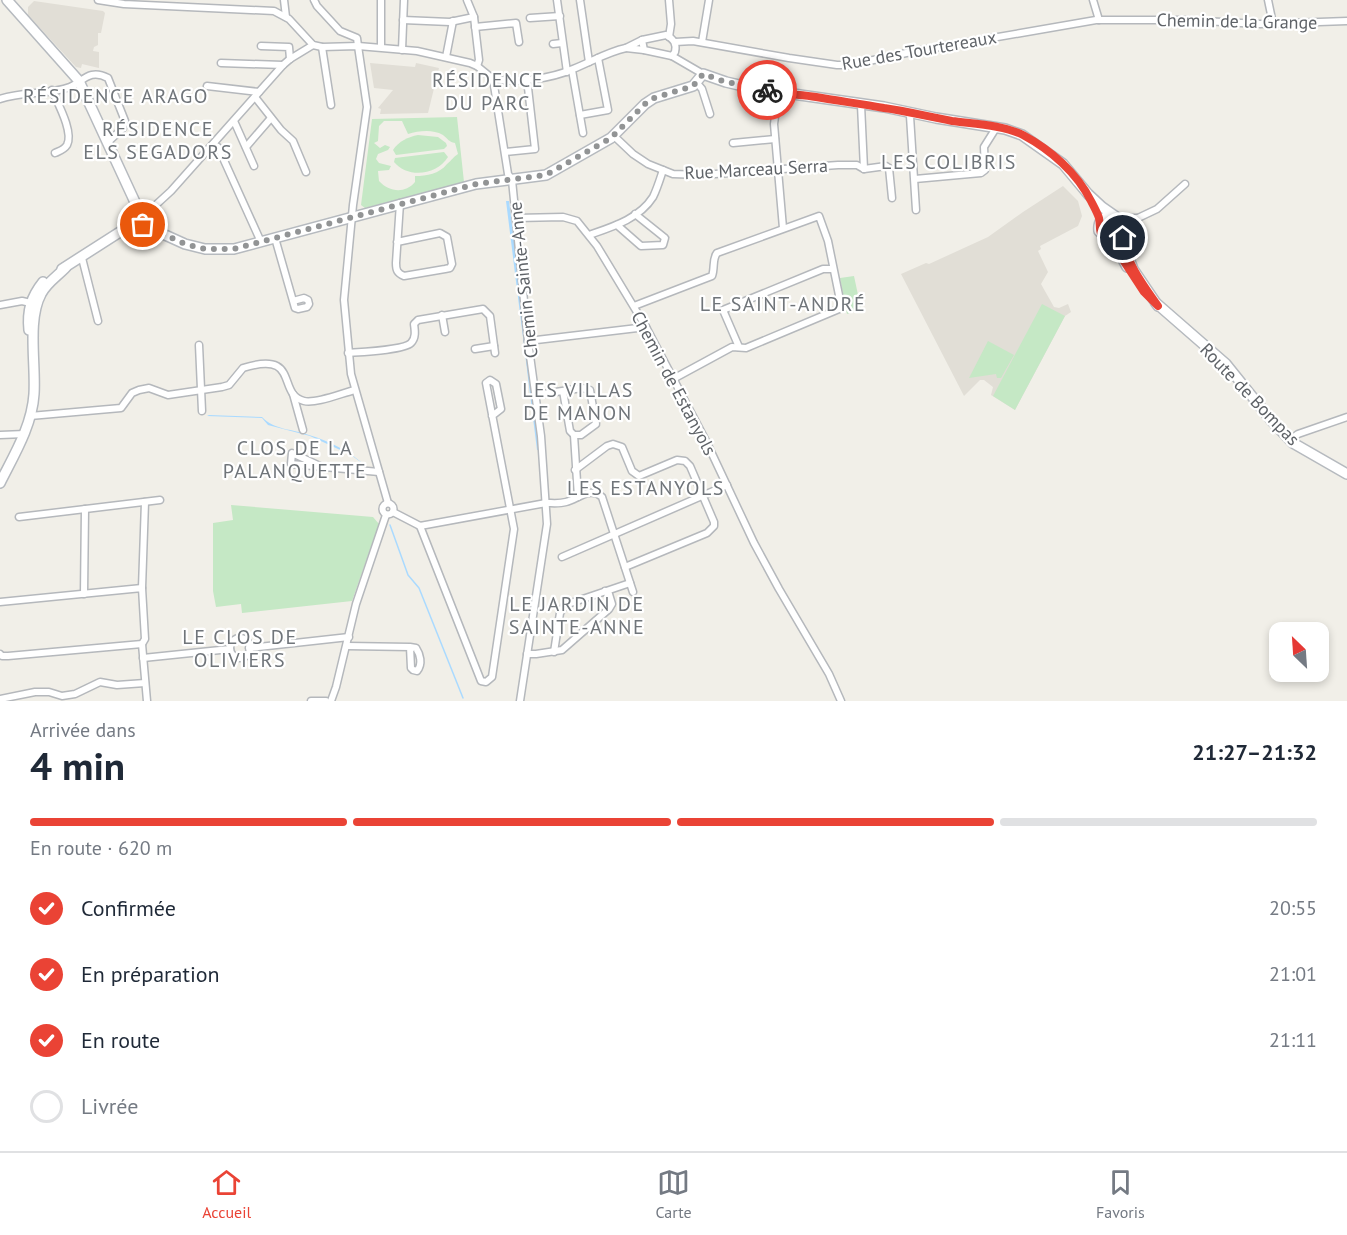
<!DOCTYPE html>
<html lang="fr">
<meta charset="utf-8">
<style>
body{margin:0;font-family:"PT Sans",sans-serif;background:#f6f6f7;color:#1f2937;height:100vh;display:flex;flex-direction:column;font-size:22px;white-space:nowrap}
*{box-sizing:border-box;margin:0}
p{font-size:20px;color:#747a83}
.icon{flex:none;width:33px;height:33px;fill:none;stroke:currentColor;stroke-width:2;stroke-linecap:round;stroke-linejoin:round}
.map{position:relative;height:701px;overflow:hidden}
.side{display:flex;flex-direction:column;background:#fff;flex:1}
.side>*{flex:none}
.needle{width:39px;rotate:335deg}
.buttons{position:absolute;left:1269px;top:622px;display:grid;gap:12px}
.buttons a{display:grid;place-items:center;width:60px;height:60px;border-radius:12px;background:#fff;box-shadow:0 3px 9px #0003;font-size:30px}
.pin{position:absolute;display:grid;place-items:center;width:51px;height:51px;color:#fff;margin:-26px;border:3px solid #fff;border-radius:50%;box-shadow:0 2px 6px #0007}
.courier{position:absolute;display:grid;place-items:center;width:60px;height:60px;margin:-30px;border:4px solid #ea4335;border-radius:50%;background:#fff;color:#222;box-shadow:0 2px 8px #0007}
.head em{font-style:normal;font-weight:800}
.head div{display:flex;flex-direction:column-reverse}
.head{display:flex;align-items:center;justify-content:space-between;height:102px;padding:0 30px}
h1{font-size:39px;font-weight:800;line-height:45px}
.bar{display:grid;grid-template-columns:repeat(4,1fr);gap:9px 6px;align-content:center;height:72px;padding:0 30px}
.bar i{height:8px;border-radius:4px;background:#e0e1e3}
.bar .selected{background:#ea4335}
.bar p{grid-column:span 4}
ol{padding:0 30px;list-style:none}
li{display:flex;align-items:center;gap:18px;height:66px}
li p{margin-inline-start:auto}
li .icon{padding:6px;border-radius:50%;background:#ea4335;color:#fff;stroke-width:4}
li:last-child{color:#747a83}
li i{width:33px;height:33px;border:3px solid #e0e1e3;border-radius:50%}
.tab-bar{display:flex;justify-content:space-around;align-items:center;height:84px;border-top:2px solid #e0e1e3;background:#fff;font-size:16px;color:#747a83}
.tab-bar a{display:grid;justify-items:center;gap:3px}
.tab-bar .selected{color:#ea4335}
.map>svg:first-child{display:block}
</style>
<div class="map">
<svg width="1347" height="701" viewBox="0 0 1347 701">
<rect width="100%" height="100%" fill="#f1efe8"/>
<!-- education -->
<g fill="#e1ded6">
<path d="M 34,1 L 103,11 L 105,13 L 101,33 L 98,33 L 98,45 L 94,47 L 93,51 L 99,52 L 99,68 L 82,64 L 81,68 L 76,67 L 28,15 L 28,7 Z"/>
<path d="M 370,63 L 415,67 L 416,63 L 439,68 L 428,113 L 380,114 L 381,109 L 378,108 L 393,90 L 374,88 Z"/>
<path d="M 1063,186 L 1078,201 L 1082,216 L 1078,226 L 1040,246 L 1041,249 L 1038,251 L 1048,272 L 1041,284 L 1054,307 L 1059,308 L 1068,304 L 1071,312 L 1065,316 L 1015,410 L 991,395 L 993,387 L 984,380 L 980,380 L 964,396 L 901,274 L 926,263 L 929,264 L 988,237 L 1023,212 Z"/>
</g>
<!-- green -->
<g fill="#c5e8c5" fill-rule="evenodd">
<path d="M 457,117 L 464,182 L 365,208 L 361,205 L 372,119 ZM 384,121 L 402,121 L 408,134 C 419,131 432,129 443,135 C 448,139 449,142 455,143 L 458,154 C 453,157 452,160 447,164 C 439,174 427,176 415,176 L 415,182 C 405,194 389,192 379,181 L 378,171 L 389,170 L 391,166 L 379,163 L 376,159 L 378,154 L 388,150 L 390,147 L 385,145 L 380,148 L 374,143 L 378,141 L 379,126 Z"/>
<path d="M 418,135 L 438,137 L 446,143 L 447,146 L 444,149 L 396,155 L 393,150 C 399,141 408,137 418,135 Z"/>
<path d="M 444,152 L 448,157 C 437,175 408,179 394,162 L 395,158 Z"/>
<path d="M 854,276 L 861,309 L 847,314 L 840,278 Z"/>
<path d="M 1042,304 L 1065,316 L 1015,410 L 993,396 Z"/>
<path d="M 988,341 L 1014,355 L 1001,378 L 997,378 L 996,374 L 969,378 Z"/>
<path d="M 231,505 L 373,517 L 379,524 L 352,601 L 242,613 L 241,604 L 216,607 L 213,591 L 213,523 L 233,520 Z"/>
</g>
<!-- water -->
<g fill="#aadaff">
<path d="M 506,201 L 509,201 L 540,450 L 537,450 Z"/>
<path d="M 209,415 L 262,417 C 274,430 293,429 309,435 C 330,441 350,452 366,466 L 351,455 L 310,436 L 268,425 L 262,418 L 207,416 Z"/>
</g>
<g fill="none" stroke-linecap="round" stroke-linejoin="round">
<!-- stream -->
<path stroke="#aadaff" stroke-width="1.5" d="M 390,525 L 408,575 L 419,588 L 463,698"/>
<defs>
<g id="street">
<path d="M 98,0 L 124,4 L 274,11 L 289,19 L 313,45 L 322,47 L 358,46 L 417,51 L 470,63 L 477,66 L 493,79"/>
<path d="M 284,0 L 286,17"/>
<path d="M 314,0 L 317,6 L 340,31 L 357,38 L 358,46 L 367,107 L 353,205 L 344,300 L 351,374 L 388,503"/>
<path d="M 467,0 L 474,17 L 479,60 L 477,66"/>
<path d="M 557,0 L 567,72"/>
<path d="M 580,0 L 589,62"/>
<path d="M 669,0 L 671,24 L 669,37"/>
<path d="M 1093,0 L 1099,20"/>
<path d="M 1268,0 L 1273,24"/>
<path d="M 530,18 L 560,16"/>
<path d="M 403,20 L 450,22 L 474,17"/>
<path d="M 475,27 L 516,23 L 519,42"/>
<path d="M 666,35 C 674,39 677,44 675,52 L 672,56 L 644,50 L 642,40 Z"/>
<path d="M 642,40 L 626,48 L 644,50"/>
<path d="M 675,42 L 693,41 L 789,58 L 837,65 L 850,65 L 911,52 L 1096,20 L 1184,20 L 1260,24 L 1347,21"/>
<path d="M 702,42 L 709,0"/>
<path d="M 553,44 L 562,43"/>
<path d="M 261,46 L 289,47 L 290,59"/>
<path d="M 322,47 L 331,105"/>
<path d="M 381,47 L 381,0"/>
<path d="M 402,50 L 404,0"/>
<path d="M 672,56 L 703,74"/>
<path d="M 446,57 L 453,21"/>
<path d="M 221,63 L 283,65"/>
<path d="M 572,70 L 583,133"/>
<path d="M 493,79 L 508,174 L 512,180 L 528,341 L 541,436 L 547,524 L 520,701"/>
<path d="M 493,79 C 518,83 550,79 573,69 C 591,62 607,52 626,48"/>
<path d="M 696,82 L 702,89 L 710,114"/>
<path d="M 207,86 L 259,92"/>
<path d="M 52,90 C 57,102 74,132 67,145 C 64,150 59,151 55,153"/>
<path d="M 778,94 L 774,124 L 783,228"/>
<path d="M 255,97 L 281,130 L 293,141 L 306,172"/>
<path d="M 0,99 C 22,91 50,95 70,87 C 83,82 89,68 108,78 L 125,121 L 123,128 L 108,142"/>
<path d="M 861,105 L 864,169"/>
<path d="M 908,112 L 910,116 L 916,210"/>
<path d="M 580,115 L 608,110 L 598,58"/>
<path d="M 234,121 L 254,166"/>
<path d="M 614,136 L 633,154 L 648,164 L 673,174 L 701,175 L 838,165 L 857,165 L 864,169 L 886,166 L 889,168 L 892,198"/>
<path d="M 733,143 L 775,139"/>
<path d="M 213,144 L 218,147 L 261,242"/>
<path d="M 246,147 L 271,118"/>
<path d="M 505,152 L 535,149 L 527,79"/>
<path d="M 915,179 L 981,173 L 985,170 L 984,147 L 996,128"/>
<path d="M 147,213 L 171,191 L 283,65 L 290,59 L 313,45"/>
<path d="M 516,218 L 563,217 L 577,221 L 597,246 L 646,327 L 706,441 L 754,543 L 779,589 L 829,674 L 841,701"/>
<path d="M 1119,218 L 1138,218 L 1123,229"/>
<path d="M 1138,218 L 1157,209 L 1185,184"/>
<path d="M 617,225 L 641,246 L 663,245 L 665,238 L 635,214"/>
<path d="M 589,235 C 612,227 639,219 653,197 C 657,189 660,179 663,170"/>
<path d="M 275,238 L 295,308 L 298,309 L 307,307 L 309,304 L 308,300 L 304,298 L 293,301"/>
<path d="M 397,242 L 440,233 L 447,237 L 452,264 L 450,268 L 445,269 L 404,276 C 397,273 396,270 396,263 L 400,203"/>
<path d="M 82,258 L 98,321"/>
<path d="M 0,305 L 22,301 L 35,304"/>
<path d="M 634,306 L 712,276 C 715,268 712,259 717,253 L 819,216 L 828,241 L 841,305 L 839,309 L 746,348 L 732,347 L 673,379"/>
<path d="M 442,315 L 445,332"/>
<path d="M 528,341 L 646,327"/>
<path d="M 199,345 L 202,411"/>
<path d="M 739,347 L 723,310 L 823,269 L 833,269"/>
<path d="M 475,349 L 494,346"/>
<path d="M 348,353 C 361,352 404,350 411,343 C 416,338 415,331 414,324 L 418,320 L 483,309 L 490,316 L 495,353"/>
<path d="M 293,394 L 303,430"/>
<path d="M 536,395 L 582,388 L 590,390 L 596,424 L 581,435 L 574,435 L 570,431 L 563,391"/>
<path d="M 30,416 L 121,408 L 132,393 L 139,390 L 149,388 L 168,395 L 222,387 L 229,385 L 243,368 C 301,350 276,394 304,401 C 316,404 342,393 355,390"/>
<path d="M 0,435 L 25,434"/>
<path d="M 574,435 L 578,497"/>
<path d="M 1290,440 L 1298,434 L 1347,417"/>
<path d="M 320,466 L 292,453 L 291,464 L 379,472"/>
<path d="M 575,470 L 607,446 L 613,444 L 622,447 L 632,471 L 639,476 L 677,460 L 685,461 L 690,466 L 714,522 L 714,526 L 707,533 L 625,567"/>
<circle cx="388" cy="509" r="5.5"/>
<path d="M 393,512 L 420,526 L 546,503 C 552,503 559,504 566,502 C 578,499 591,486 602,497 L 633,592"/>
<path d="M 19,517 L 160,500"/>
<path d="M 420,526 L 481,681 L 486,682 L 492,677 L 514,529 L 486,383 L 490,380 L 496,384 L 501,409 L 492,416"/>
<path d="M 562,557 L 727,485"/>
<path d="M 142,588 L 145,502"/>
<path d="M 84,594 L 85,509"/>
<path d="M 0,602 L 142,588 L 145,639 L 142,644 L 8,656 L 2,656 L 0,654"/>
<circle cx="240" cy="648" r="10"/>
<path d="M 142,644 L 147,701"/>
<path d="M 347,646 L 410,647 L 416,648 C 420,654 423,664 417,671 L 413,670 L 411,668 L 410,647"/>
<path d="M 249,648 L 349,637"/>
<path d="M 554,652 L 560,613 L 565,605 L 630,583"/>
<path d="M 527,654 L 536,654 L 562,650 L 609,609 L 612,604 L 609,594 L 605,591"/>
<path d="M 143,658 L 230,649"/>
<path d="M 0,699 L 35,692 L 49,692 L 62,696 L 75,694 L 100,682 L 117,685 L 145,683"/>
<path d="M 311,701 L 326,701"/>
<path d="M 331,701 L 336,687 L 356,604 L 386,515"/>
</g>
<g id="secondary">
<path d="M 7,0 L 79,81 L 140,213"/>
<path d="M 1112,215 C 1102,216 1098,222 1099,231 L 1118,250 L 1127,267"/>
<path d="M 137,217 L 140,213 L 146,213 L 149,220 L 156,227"/>
<path d="M 143,225 L 185,244 L 205,249 L 234,249 L 476,184 L 546,175 L 611,138 L 645,104 L 654,98 L 693,86 L 703,74 L 726,82 L 778,94 L 793,94 L 884,107 L 936,118 L 1005,129 L 1022,135 L 1063,164 L 1088,194 L 1102,207 L 1122,221 L 1124,246 L 1133,269 L 1158,306"/>
<path d="M 62,269 L 137,221"/>
<path d="M 1156,303 L 1226,364 L 1271,420 L 1293,443 L 1347,474"/>
<path d="M 29,330 C 27,311 31,297 43,282"/>
<path d="M 0,483 C 14,455 32,426 34,394 C 36,364 27,320 41,294 C 46,283 59,275 66,267"/>
</g>
</defs>
<!-- street casing -->
<use href="#street" stroke="#b5b8bc" stroke-width="9"/>
<!-- secondary casing -->
<use href="#secondary" stroke="#b6babf" stroke-width="12"/>
<!-- street -->
<use href="#street" stroke="#fff" stroke-width="6"/>
<!-- secondary -->
<use href="#secondary" stroke="#fff" stroke-width="9"/>
</g>
<g fill="none" stroke-linecap="round" stroke-linejoin="round">
<!-- done -->
<path stroke="#929495" stroke-width="6" stroke-dasharray="0 10.8" d="M 143,225 L 185,244 L 205,249 L 234,249 L 476,184 L 546,175 L 611,138 L 645,104 L 654,98 L 693,86 L 703,74 L 726,82 L 767,90"/>
<!-- route -->
<path stroke="#ea4335" stroke-width="8" d="M 767,90 C 783,95 800,94 816,97 C 839,101 862,104 884,108 C 907,111 929,117 952,121 C 974,124 1003,125 1023,135 C 1051,150 1077,173 1091,201 C 1094,207 1097,212 1099,218 C 1101,228 1097,236 1110,240 L 1144,292 L 1158,306 C 1144,286 1126,263 1123,238"/>
</g>
<g text-anchor="middle" dominant-baseline="central" stroke-width="4.5" stroke-linejoin="round" paint-order="stroke">
<!-- street labels -->
<g font-size="18" fill="#5f6368" stroke="#fff">
<text transform="translate(1237 21) rotate(1)">Chemin de la Grange</text>
<text transform="translate(919 50) rotate(-10)">Rue des Tourtereaux</text>
<text transform="translate(756 169) rotate(-3)">Rue Marceau Serra</text>
<text transform="translate(523 280) rotate(-96)">Chemin Sainte-Anne</text>
<text transform="translate(674 383) rotate(62)">Chemin de Estanyols</text>
<text transform="translate(1250 394) rotate(46)">Route de Bompas</text>
</g>
<!-- neighbourhood labels -->
<g font-size="20" letter-spacing="1.5" fill="#70757a" stroke="#fff">
<text x="488" y="80">RÉSIDENCE<tspan x="488" dy="23">DU PARC</tspan></text>
<text x="116" y="96">RÉSIDENCE ARAGO</text>
<text x="158" y="129">RÉSIDENCE<tspan x="158" dy="23">ELS SEGADORS</tspan></text>
<text x="949" y="162">LES COLIBRIS</text>
<text x="783" y="304">LE SAINT-ANDRÉ</text>
<text x="578" y="390">LES VILLAS<tspan x="578" dy="23">DE MANON</tspan></text>
<text x="295" y="448">CLOS DE LA<tspan x="295" dy="23">PALANQUETTE</tspan></text>
<text x="646" y="488">LES ESTANYOLS</text>
<text x="577" y="604">LE JARDIN DE<tspan x="577" dy="23">SAINTE-ANNE</tspan></text>
<text x="240" y="637">LE CLOS DE<tspan x="240" dy="23">OLIVIERS</tspan></text>
</g>
</g>
</svg>
<div class="buttons">
<a><svg class="needle" viewBox="-14 -14 28 28"><path d="M0-13l5 13h-10z" fill="#e53935"/><path d="M0 13l5-13h-10z" fill="#747a83"/></svg></a>
</div>
<div class="pin" style="left:143px;top:225px;background:#ea580c"><svg class="icon" aria-label="bag" viewBox="0 0 24 24"><path d="M5 8h14l-1 12H6zM9 8a3 3 0 0 1 6 0"/></svg></div>
<div class="pin" style="left:1123px;top:238px;background:#1f2937"><svg class="icon" aria-label="home" viewBox="0 0 24 24"><path d="M3 11l9-7 9 7M6 9v11h12V9"/></svg></div>
<div class="courier" style="left:767px;top:90px"><svg class="icon" aria-label="bike" viewBox="0 0 24 24"><circle cx="6" cy="16" r="4"/><circle cx="18" cy="16" r="4"/><path d="M6 16l4-8h5l3 8M10 8l3 8H6M13 5h3"/></svg></div>
</div>
<section class="side">
<div class="head"><div><h1>4 min</h1><p>Arrivée dans</p></div><em>21:27–21:32</em></div>
<div class="bar"><i class="selected"></i><i class="selected"></i><i class="selected"></i><i></i><p>En route · 620 m</p></div>
<ol>
<li><svg class="icon" aria-label="check" viewBox="0 0 24 24"><path d="M5 12l5 5 9-10"/></svg>Confirmée<p>20:55</p></li>
<li><svg class="icon" aria-label="check" viewBox="0 0 24 24"><path d="M5 12l5 5 9-10"/></svg>En préparation<p>21:01</p></li>
<li><svg class="icon" aria-label="check" viewBox="0 0 24 24"><path d="M5 12l5 5 9-10"/></svg>En route<p>21:11</p></li>
<li><i></i>Livrée</li>
</ol>
</section>
<nav class="tab-bar">
<a class="selected"><svg class="icon" aria-label="home" viewBox="0 0 24 24"><path d="M3 11l9-7 9 7M6 9v11h12V9"/></svg>Accueil</a>
<a><svg class="icon" aria-label="map" viewBox="0 0 24 24"><path d="M3 6l6-2 6 2 6-2v14l-6 2-6-2-6 2zM9 4v14M15 6v14"/></svg>Carte</a>
<a><svg class="icon" aria-label="saved" viewBox="0 0 24 24"><path d="M7 4h10v16l-5-4-5 4z"/></svg>Favoris</a>
</nav>
